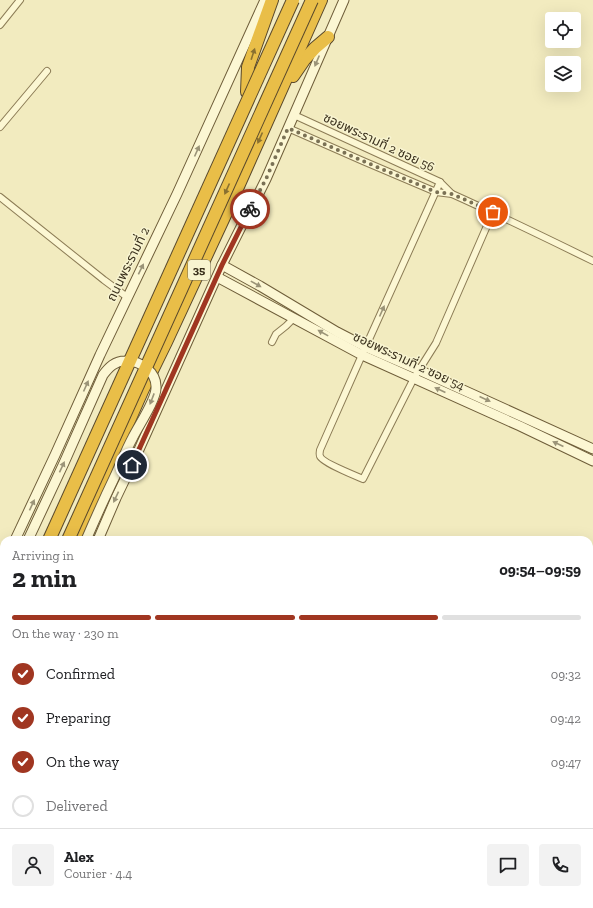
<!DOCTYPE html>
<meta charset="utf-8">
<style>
body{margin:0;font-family:"Zilla Slab","Noto Sans Thai",serif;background:#f2f2f2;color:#202124;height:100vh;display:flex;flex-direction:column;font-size:15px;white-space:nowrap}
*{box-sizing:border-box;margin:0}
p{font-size:13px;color:#757577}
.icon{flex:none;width:22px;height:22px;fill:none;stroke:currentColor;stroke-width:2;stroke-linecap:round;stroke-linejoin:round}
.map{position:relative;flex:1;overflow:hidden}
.panel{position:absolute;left:0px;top:536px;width:593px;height:372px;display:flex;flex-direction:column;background:#fff;border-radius:12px 12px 0 0;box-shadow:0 4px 16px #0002}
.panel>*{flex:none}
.buttons{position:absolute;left:545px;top:12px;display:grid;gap:8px}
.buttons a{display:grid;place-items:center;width:36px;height:36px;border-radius:4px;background:#fff;box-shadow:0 4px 16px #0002;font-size:20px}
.pin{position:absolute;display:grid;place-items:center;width:34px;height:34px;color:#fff;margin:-17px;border:2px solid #fff;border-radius:50%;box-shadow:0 1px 4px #0007}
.courier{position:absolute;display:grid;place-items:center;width:40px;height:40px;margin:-20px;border:3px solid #a03621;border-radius:50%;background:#fff;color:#222;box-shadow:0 1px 5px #0007}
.headline em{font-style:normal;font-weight:700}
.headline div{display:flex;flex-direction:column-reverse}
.headline{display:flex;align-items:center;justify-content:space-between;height:68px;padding:0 12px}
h1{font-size:26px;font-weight:700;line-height:30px}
.bar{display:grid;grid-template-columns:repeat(4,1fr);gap:6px 4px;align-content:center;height:48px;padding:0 12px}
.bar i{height:5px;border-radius:3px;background:#e0e0e0}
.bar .active{background:#a03621}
.bar p{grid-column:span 4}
.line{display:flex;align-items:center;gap:10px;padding:0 12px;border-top:1px solid #e0e0e0}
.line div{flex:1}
.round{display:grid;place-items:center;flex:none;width:42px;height:42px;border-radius:4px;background:#f2f2f2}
ol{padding:0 12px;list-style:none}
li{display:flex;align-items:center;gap:12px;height:44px}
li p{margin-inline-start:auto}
li .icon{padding:4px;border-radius:50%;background:#a03621;color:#fff;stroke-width:4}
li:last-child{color:#757577}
li i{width:22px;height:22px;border:2px solid #e0e0e0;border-radius:50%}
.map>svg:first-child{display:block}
</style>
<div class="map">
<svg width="593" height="908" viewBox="0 0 593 908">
<rect width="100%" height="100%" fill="#f2ebbf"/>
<!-- green -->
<path fill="#bfd092" d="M 589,681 L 593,683 L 593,791 L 589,800 Z"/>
<!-- water -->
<path fill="#a3c3bf" stroke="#69928f" d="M 589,746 L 593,749 L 593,791 L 589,800 Z"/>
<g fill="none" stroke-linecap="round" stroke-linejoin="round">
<defs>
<g id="street">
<path d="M 0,25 L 20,0"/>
<path d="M 0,127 L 47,71"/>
<path d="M 288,128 L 363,161 L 436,192 L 452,194 L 440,182 L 294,115"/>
<path d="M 440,182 L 362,355 L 320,450 C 320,451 319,455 320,456 C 321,462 356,476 363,479 L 414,378 L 436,343 L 493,212"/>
<path d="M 452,194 C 499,215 546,238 593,261"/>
<path d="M 0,197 L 104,280 L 127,297"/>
<path d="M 272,342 L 276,334 L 286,326 L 294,318"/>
</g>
<g id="secondary">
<path d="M 222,265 L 260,286 L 337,332 L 366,347 L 419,370 L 593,449"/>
<path d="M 217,277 L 362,355 L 520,426 L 593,461"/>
<path d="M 15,540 L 55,455 L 100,355 L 177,194 L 265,0"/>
<path d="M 98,540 L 116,498 L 137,454 L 222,265 L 243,223 L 256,199 L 266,179 L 344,0"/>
<path d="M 0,574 L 4,565"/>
<path d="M 0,600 L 4,592"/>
<path d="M 0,732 L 4,722"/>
<path d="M 0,756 L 4,748"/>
</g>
<g id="highway">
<path d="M 293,76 L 304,60 L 315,48 L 328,37"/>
<path d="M 247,92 L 248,67 L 272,0"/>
<path d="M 76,540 L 143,389 L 166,342 L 232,200 L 321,0"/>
<path d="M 0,640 L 4,631"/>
<path d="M 0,690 L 4,681"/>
<path d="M 0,709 L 4,700"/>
</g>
</defs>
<!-- street casing -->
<use href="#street" stroke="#8c7c56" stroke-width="8"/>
<!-- secondary casing -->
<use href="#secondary" stroke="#6e5d39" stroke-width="11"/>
<!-- highway casing -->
<use href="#highway" stroke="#59482b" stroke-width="14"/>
<!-- street -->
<use href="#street" stroke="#fcf7d3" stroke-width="6"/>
<!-- secondary -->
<use href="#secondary" stroke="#fcf7d3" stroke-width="9"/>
<!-- highway -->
<use href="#highway" stroke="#e9be48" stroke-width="12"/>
<defs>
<path id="secondary-bridge" d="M 28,540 L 64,463 L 103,375 C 109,367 115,361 125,361 C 140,360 157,372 156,388 C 156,400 139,425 133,437 C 126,450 121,463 115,476 C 105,497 95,519 86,540"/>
<g id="highway-bridge">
<path d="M 49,540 L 293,0"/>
<path d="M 68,540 L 312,0"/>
</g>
</defs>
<!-- secondary-bridge casing -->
<use href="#secondary-bridge" stroke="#6e5d39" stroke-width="11" stroke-linecap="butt"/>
<!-- highway-bridge casing -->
<use href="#highway-bridge" stroke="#59482b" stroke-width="14" stroke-linecap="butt"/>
<!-- secondary-bridge -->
<use href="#secondary-bridge" stroke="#fcf7d3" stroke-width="9"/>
<!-- highway-bridge -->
<use href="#highway-bridge" stroke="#e9be48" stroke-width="12"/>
</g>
<!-- one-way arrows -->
<defs><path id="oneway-solid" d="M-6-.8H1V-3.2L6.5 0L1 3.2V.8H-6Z"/></defs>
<g fill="#897030">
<use href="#oneway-solid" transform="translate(253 54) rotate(-72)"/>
<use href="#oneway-solid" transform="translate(260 138) rotate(114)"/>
<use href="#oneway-solid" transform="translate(227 189) rotate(114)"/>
</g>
<g fill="#9b9478">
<use href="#oneway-solid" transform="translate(317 61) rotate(113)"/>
<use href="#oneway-solid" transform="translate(197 151) rotate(-66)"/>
<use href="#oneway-solid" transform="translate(141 269) rotate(-64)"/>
<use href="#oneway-solid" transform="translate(256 284) rotate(29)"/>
<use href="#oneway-solid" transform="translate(382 311) rotate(-66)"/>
<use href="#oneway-solid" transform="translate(323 333) rotate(-151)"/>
<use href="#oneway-solid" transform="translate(86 386) rotate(-66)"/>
<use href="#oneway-solid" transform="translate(440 390) rotate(-155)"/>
<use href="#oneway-solid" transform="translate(152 399) rotate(111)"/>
<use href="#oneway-solid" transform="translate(485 399) rotate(24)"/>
<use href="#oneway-solid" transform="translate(558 444) rotate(-155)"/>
<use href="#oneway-solid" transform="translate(62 467) rotate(-65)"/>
<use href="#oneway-solid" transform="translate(116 497) rotate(115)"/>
<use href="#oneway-solid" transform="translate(32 505) rotate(-65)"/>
</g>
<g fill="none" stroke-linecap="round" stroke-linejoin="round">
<!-- done -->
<path stroke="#7a7155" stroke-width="4" stroke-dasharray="0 7.2" d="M 250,209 L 266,179 L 288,128 L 363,161 L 436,192 L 452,194 L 493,212"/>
<!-- route -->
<path stroke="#a03621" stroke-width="5" d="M 132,465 L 222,265 L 250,209"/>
</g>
<g text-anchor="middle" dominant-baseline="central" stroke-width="3" stroke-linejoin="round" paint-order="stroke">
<!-- shield labels -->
<rect fill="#f8f4d0" stroke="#736b52" stroke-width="1" x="188" y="260" width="22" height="20" rx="3"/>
<g font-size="12" font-weight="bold" fill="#3a301c">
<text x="199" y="270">35</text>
</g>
<!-- street labels -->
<g font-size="13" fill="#3a301c" stroke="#f8f4d0">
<text transform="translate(379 142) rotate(25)">ซอยพระรามที่ 2 ซอย 56</text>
<text transform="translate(128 264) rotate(-64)">ถนนพระรามที่ 2</text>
<text transform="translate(409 361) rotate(25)">ซอยพระรามที่ 2 ซอย 54</text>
</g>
</g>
</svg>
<div class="buttons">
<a><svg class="icon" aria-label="locate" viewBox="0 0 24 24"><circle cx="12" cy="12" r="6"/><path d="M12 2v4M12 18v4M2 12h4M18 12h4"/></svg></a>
<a><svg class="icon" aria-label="layers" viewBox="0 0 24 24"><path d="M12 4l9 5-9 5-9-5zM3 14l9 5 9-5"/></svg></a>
</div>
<div class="pin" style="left:493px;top:212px;background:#ea580c"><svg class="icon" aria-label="bag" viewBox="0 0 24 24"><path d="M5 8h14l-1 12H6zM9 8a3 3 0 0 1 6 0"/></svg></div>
<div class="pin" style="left:132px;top:465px;background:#1f2937"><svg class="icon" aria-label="home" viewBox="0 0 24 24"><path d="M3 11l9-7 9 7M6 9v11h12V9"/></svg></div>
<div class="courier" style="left:250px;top:209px"><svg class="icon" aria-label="bike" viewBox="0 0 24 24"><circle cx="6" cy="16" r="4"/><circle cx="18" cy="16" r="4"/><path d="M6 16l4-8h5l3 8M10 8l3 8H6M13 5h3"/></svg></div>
<section class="panel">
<div class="headline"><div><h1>2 min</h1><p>Arriving in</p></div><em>09:54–09:59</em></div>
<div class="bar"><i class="active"></i><i class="active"></i><i class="active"></i><i></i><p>On the way · 230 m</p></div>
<ol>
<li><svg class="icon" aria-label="check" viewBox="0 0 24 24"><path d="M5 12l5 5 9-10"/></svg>Confirmed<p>09:32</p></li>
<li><svg class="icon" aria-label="check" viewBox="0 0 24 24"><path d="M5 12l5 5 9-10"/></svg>Preparing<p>09:42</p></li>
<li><svg class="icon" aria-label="check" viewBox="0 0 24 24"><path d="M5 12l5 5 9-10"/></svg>On the way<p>09:47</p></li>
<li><i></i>Delivered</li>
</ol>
<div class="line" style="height:72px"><a class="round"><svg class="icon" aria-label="person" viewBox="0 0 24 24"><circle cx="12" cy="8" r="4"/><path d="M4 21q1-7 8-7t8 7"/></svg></a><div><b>Alex</b><p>Courier · 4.4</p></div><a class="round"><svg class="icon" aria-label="chat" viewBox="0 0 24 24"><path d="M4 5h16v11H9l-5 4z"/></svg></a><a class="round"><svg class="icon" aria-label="phone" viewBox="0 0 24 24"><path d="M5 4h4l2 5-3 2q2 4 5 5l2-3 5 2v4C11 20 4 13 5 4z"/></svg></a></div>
</section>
</div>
